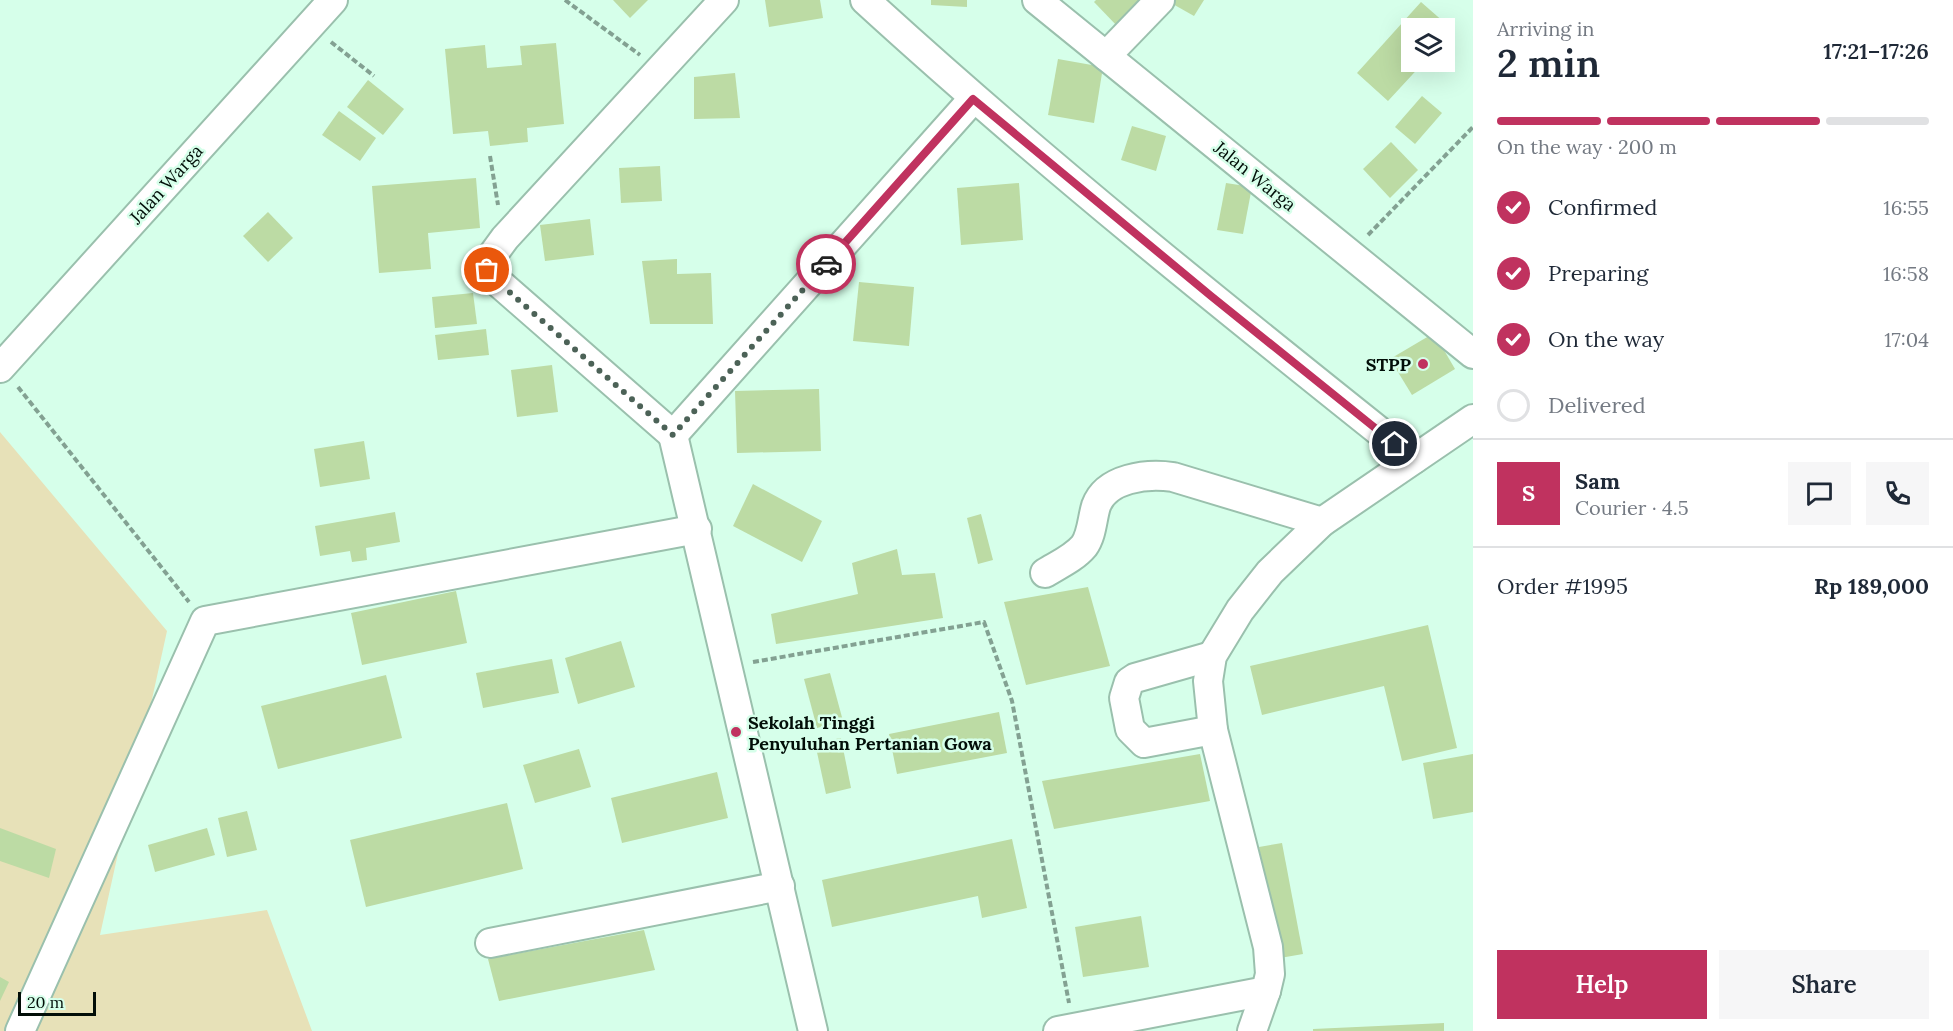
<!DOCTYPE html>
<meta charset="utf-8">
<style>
body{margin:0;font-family:Lora,serif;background:#f6f6f7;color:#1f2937;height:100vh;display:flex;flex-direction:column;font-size:22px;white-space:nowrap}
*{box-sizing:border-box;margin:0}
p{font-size:20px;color:#747a83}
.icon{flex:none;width:33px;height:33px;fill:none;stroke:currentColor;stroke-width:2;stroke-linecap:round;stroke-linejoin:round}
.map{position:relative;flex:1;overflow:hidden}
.panel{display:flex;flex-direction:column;background:#fff;width:480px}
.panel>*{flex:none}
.controls{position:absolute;left:1401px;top:18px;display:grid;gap:12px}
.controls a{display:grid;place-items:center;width:54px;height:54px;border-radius:0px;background:#fff;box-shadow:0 6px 24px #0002;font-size:30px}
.scale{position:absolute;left:18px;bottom:15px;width:78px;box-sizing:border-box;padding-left:6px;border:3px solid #020e08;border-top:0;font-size:16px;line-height:21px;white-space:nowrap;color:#020e08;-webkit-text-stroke:4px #d6ffea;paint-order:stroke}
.pin{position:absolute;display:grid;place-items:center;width:51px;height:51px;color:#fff;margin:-26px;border:3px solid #fff;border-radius:50%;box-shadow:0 2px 6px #0007}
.courier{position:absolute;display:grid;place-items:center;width:60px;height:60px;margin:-30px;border:4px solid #c0325f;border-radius:50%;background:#fff;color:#222;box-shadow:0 2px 8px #0007}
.overview em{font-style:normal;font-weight:600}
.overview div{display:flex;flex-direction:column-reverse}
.overview{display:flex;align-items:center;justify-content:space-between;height:102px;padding:0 24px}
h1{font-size:39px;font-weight:600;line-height:45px}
.bar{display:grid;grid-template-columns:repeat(4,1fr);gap:9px 6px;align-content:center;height:72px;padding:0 24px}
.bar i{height:8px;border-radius:4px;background:#e0e1e3}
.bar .on{background:#c0325f}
.bar p{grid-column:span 4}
.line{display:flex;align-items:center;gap:15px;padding:0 24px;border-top:2px solid #e0e1e3}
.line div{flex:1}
.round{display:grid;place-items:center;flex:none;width:63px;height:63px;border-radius:0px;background:#f6f6f7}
ol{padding:0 24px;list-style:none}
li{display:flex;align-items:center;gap:18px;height:66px}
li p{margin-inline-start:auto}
li .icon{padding:6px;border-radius:50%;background:#c0325f;color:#fff;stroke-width:4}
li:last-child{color:#747a83}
li i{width:33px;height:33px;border:3px solid #e0e1e3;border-radius:50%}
.cta{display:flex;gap:12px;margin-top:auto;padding:12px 24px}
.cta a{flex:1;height:69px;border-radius:0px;background:#c0325f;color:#fff;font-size:24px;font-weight:600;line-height:69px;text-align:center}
.cta a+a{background:#f6f6f7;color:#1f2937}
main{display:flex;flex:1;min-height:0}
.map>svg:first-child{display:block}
</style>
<main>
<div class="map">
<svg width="1473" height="1031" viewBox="0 0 1473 1031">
<rect width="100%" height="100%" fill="#d6ffea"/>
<!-- green -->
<path fill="#e7e1b8" d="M 0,432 L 167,631 L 100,935 L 267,910 L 312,1031 L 0,1031 Z"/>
<!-- building -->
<g fill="#bcdba4">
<path d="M 613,0 L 648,0 L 630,18 Z"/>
<path d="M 765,0 L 820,0 L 823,18 L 769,27 Z"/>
<path d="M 931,0 L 967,0 L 967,7 L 931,5 Z"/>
<path d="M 1096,0 L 1149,0 L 1119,28 L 1094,2 Z"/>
<path d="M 1173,0 L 1204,0 L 1194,16 L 1171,3 Z"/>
<path d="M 1421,2 L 1453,30 L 1444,40 L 1444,28 L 1412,28 L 1412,62 L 1424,62 L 1388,101 L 1357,73 Z"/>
<path d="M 556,43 L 564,124 L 527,128 L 528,142 L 490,146 L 488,131 L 453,134 L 445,49 L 485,45 L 487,68 L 522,65 L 520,46 Z"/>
<path d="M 1058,59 L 1103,67 L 1094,123 L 1048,115 Z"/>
<path d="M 735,73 L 740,118 L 694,119 L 694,77 Z"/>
<path d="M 368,80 L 404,109 L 383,135 L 347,107 Z"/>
<path d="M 1422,96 L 1442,113 L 1415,144 L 1395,127 Z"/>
<path d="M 339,111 L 376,138 L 360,161 L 322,135 Z"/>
<path d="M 1132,126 L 1166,136 L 1156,171 L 1121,160 Z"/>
<path d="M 1391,142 L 1418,170 L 1390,198 L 1363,169 Z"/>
<path d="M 660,166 L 662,201 L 621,203 L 619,168 Z"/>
<path d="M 476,178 L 480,228 L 428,233 L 431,269 L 379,273 L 372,186 Z"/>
<path d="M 1019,183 L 1023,240 L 961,245 L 957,188 Z"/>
<path d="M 1226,183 L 1252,187 L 1243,234 L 1217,230 Z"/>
<path d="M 268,212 L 293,238 L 268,262 L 243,236 Z"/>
<path d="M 590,219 L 594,255 L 545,261 L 540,225 Z"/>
<path d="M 677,259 L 677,274 L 711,273 L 713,324 L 650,324 L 642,261 Z"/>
<path d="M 859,282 L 914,287 L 909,346 L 853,341 Z"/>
<path d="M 473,293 L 477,324 L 435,328 L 432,297 Z"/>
<path d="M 486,329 L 489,355 L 438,360 L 435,335 Z"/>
<path d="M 1434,333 L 1455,369 L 1412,395 L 1390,359 Z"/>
<path d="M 552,365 L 558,412 L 517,417 L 511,370 Z"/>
<path d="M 819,389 L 821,451 L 737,453 L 735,391 Z"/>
<path d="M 364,441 L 370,479 L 320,487 L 314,449 Z"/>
<path d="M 753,484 L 822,521 L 802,562 L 733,526 Z"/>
<path d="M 395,512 L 400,542 L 366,548 L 367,560 L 352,562 L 350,551 L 320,556 L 315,526 Z"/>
<path d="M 981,514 L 993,560 L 978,564 L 967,518 Z"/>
<path d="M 897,549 L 902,575 L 935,573 L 943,618 L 776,644 L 771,614 L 858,594 L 852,563 Z"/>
<path d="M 1088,587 L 1110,666 L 1026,685 L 1004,602 Z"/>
<path d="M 456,591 L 467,643 L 362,665 L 351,613 Z"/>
<path d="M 1428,625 L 1457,748 L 1402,761 L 1384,686 L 1262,715 L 1250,666 Z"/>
<path d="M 621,641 L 635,687 L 578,704 L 565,658 Z"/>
<path d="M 552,659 L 559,693 L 483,708 L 476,673 Z"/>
<path d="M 830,673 L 843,721 L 817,728 L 804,679 Z"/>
<path d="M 386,675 L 402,738 L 278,769 L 261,706 Z"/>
<path d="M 999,712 L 1007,753 L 897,774 L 889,734 Z"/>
<path d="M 841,738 L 851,788 L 826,794 L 815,743 Z"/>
<path d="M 579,749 L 591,787 L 535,803 L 523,765 Z"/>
<path d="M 1200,754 L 1210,801 L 1054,829 L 1042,781 Z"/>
<path d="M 1473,754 L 1473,812 L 1433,819 L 1423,763 Z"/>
<path d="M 717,772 L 728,818 L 622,843 L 611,798 Z"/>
<path d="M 507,803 L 523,869 L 366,907 L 350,840 Z"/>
<path d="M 247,811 L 257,850 L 227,857 L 218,818 Z"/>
<path d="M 0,828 L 56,849 L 49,878 L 0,861 Z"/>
<path d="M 207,828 L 215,855 L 155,872 L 148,845 Z"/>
<path d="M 1012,839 L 1027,908 L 982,918 L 978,896 L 832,927 L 822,880 Z"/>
<path d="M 1282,843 L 1303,954 L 1280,958 L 1259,847 Z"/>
<path d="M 1141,916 L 1149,967 L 1083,977 L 1075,927 Z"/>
<path d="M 644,930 L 655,970 L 499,1001 L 488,959 Z"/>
<path d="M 0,977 L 9,982 L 0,1001 Z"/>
<path d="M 1444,1023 L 1444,1031 L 1313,1031 L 1313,1029 Z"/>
</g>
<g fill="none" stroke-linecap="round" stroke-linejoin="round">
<defs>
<g id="street">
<path d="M 724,0 L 505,238 L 486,264 L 491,276 L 673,435 L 973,99"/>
<path d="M 865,0 C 1041,161 1227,310 1414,459"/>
<path d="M 1037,0 L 1473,354"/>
<path d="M 1106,56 L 1160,0"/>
<path d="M 0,368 L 333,0"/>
<path d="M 673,435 L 813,1031"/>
<path d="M 1045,573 C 1058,565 1074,558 1084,546 C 1092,535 1092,519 1096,506 C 1106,478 1147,473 1173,477 L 1322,522"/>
<path d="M 1212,656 L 1135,678 L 1129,682 L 1124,698 L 1130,729 L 1144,743 L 1213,730"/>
<path d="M 490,943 L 780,886"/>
<path d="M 20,1031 L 205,621 L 697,529"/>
<path d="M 1058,1031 L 1266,991 L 1270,974 L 1268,947 L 1213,730 L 1208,681 L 1212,656 L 1240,610 L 1270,572 L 1322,522 L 1473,419"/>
<path d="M 1252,1031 L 1266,991"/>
</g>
</defs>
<!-- street casing -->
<use href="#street" stroke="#9ac0ad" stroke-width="32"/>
<!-- path -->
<g stroke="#83a192" stroke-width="4" stroke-dasharray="6 3" stroke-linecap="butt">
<path d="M 565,0 L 640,55"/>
<path d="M 331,42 L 374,76"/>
<path d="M 490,156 L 498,205"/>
<path d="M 1368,235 L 1473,127"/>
<path d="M 18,387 L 189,602"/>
<path d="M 753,662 L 984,622 L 1012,701 L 1069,1003"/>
</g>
<!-- street -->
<use href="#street" stroke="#fff" stroke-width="28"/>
</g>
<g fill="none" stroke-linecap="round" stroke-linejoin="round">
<!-- done -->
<path stroke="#4c6257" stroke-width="6" stroke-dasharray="0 10.8" d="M 487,270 L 491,276 L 673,435 L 826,264"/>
<!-- route -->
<path stroke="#c0325f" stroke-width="8" d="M 826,264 L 973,99 L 1211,296 L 1395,444"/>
</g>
<!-- markers -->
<g fill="#c0325f" stroke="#d6ffea" stroke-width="2">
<circle cx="1423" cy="364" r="6"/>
<circle cx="736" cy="732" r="6"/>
</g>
<g text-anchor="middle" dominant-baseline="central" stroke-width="5" stroke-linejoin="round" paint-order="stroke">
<!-- street labels -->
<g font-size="18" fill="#020e08" stroke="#d6ffea">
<text transform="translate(1255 176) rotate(39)">Jalan Warga</text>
<text transform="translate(166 184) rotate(-48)">Jalan Warga</text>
</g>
<!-- poi labels -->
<g font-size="18" font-weight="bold" fill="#020e08" stroke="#d6ffea" text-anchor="end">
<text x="1411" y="364">STPP</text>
<text x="748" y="722" text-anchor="start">Sekolah Tinggi<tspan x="748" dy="21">Penyuluhan Pertanian Gowa</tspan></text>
</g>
</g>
</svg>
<div class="controls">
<a><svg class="icon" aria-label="layers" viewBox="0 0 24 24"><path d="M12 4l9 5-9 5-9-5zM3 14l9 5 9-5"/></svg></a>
</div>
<div class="scale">20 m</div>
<div class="pin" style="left:487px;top:270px;background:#ea580c"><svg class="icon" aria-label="bag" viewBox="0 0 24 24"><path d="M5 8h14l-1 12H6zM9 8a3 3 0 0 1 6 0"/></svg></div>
<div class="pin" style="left:1395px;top:444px;background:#1f2937"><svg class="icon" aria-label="home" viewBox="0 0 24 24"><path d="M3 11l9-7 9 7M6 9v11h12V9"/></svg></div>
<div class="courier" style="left:826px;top:264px"><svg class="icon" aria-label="car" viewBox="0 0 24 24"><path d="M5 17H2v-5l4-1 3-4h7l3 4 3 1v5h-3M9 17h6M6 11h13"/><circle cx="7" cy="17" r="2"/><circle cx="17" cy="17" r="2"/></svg></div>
</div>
<section class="panel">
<div class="overview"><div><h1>2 min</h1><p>Arriving in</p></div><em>17:21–17:26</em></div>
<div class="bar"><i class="on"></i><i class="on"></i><i class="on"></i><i></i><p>On the way · 200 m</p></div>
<ol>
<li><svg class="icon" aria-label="check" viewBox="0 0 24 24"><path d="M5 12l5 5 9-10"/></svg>Confirmed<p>16:55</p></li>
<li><svg class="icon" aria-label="check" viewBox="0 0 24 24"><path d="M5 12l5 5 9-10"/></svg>Preparing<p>16:58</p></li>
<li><svg class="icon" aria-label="check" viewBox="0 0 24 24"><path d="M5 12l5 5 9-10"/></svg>On the way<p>17:04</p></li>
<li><i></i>Delivered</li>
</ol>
<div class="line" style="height:108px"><b class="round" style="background:#c0325f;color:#fff">S</b><div><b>Sam</b><p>Courier · 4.5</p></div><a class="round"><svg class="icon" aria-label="chat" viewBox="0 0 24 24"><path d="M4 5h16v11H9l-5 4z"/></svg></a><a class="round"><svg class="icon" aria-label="phone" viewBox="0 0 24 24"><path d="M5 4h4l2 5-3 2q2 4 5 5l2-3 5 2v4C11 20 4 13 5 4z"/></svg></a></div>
<div class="line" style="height:78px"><div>Order #1995</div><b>Rp 189,000</b></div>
<div class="cta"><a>Help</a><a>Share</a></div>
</section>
</main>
